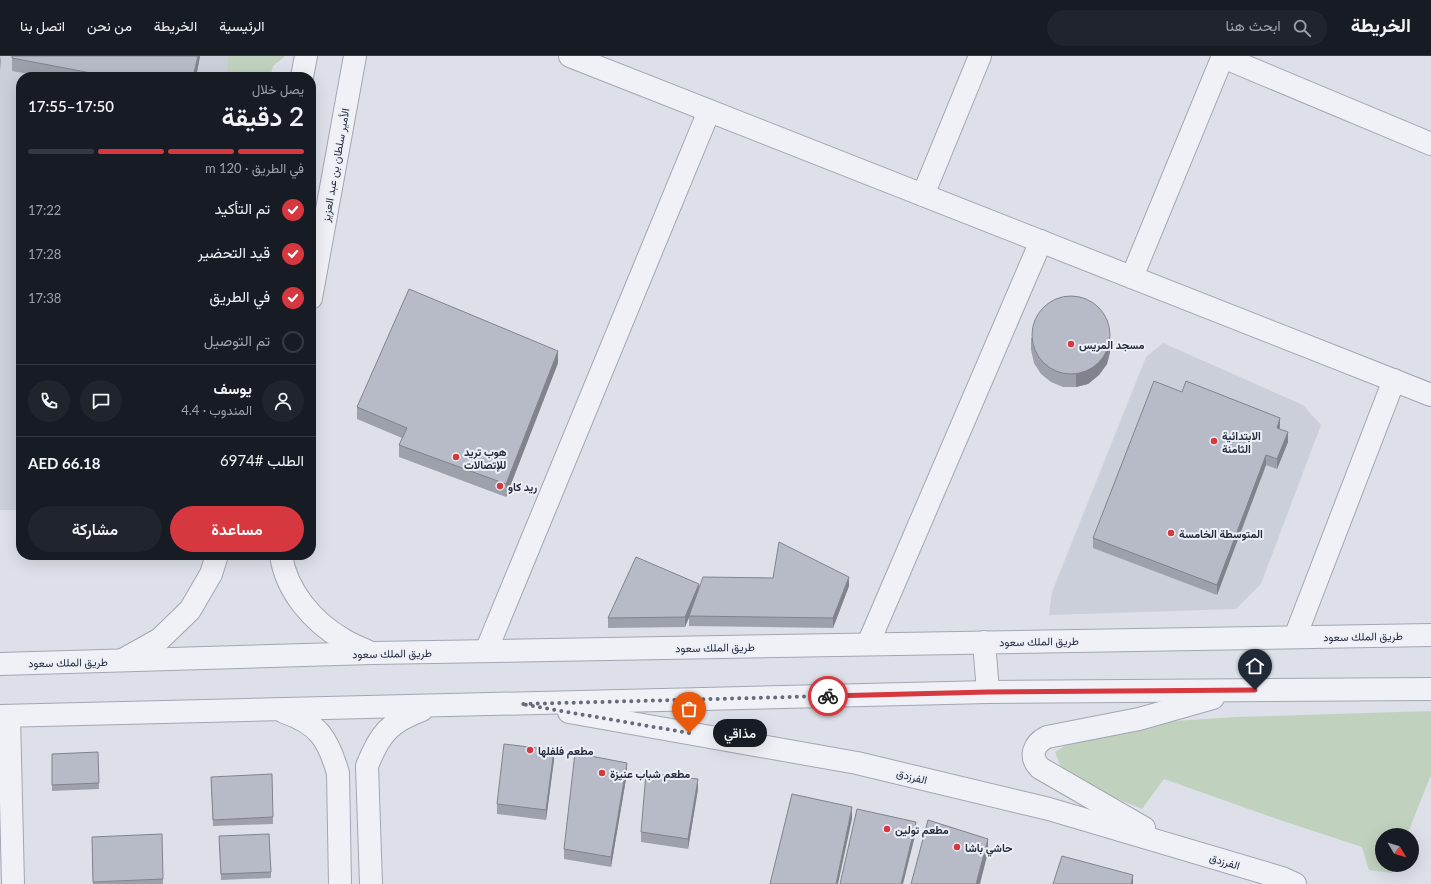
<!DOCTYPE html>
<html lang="ar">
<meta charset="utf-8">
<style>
body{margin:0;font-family:Lato,Vazirmatn,sans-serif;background:#20242c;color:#f1f3f6;direction:rtl;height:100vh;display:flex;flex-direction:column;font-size:15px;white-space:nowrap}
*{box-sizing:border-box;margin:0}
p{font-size:13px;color:#9ea1a6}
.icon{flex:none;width:22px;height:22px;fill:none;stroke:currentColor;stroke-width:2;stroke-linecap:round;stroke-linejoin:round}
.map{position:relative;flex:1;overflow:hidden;direction:ltr}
.drawer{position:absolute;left:16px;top:16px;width:300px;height:488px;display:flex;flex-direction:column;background:#171b24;border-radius:16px;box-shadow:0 4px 16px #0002;direction:rtl}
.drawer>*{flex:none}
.needle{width:26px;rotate:128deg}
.tools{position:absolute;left:1375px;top:772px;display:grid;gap:8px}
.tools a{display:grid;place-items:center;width:44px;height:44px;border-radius:50%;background:#171b24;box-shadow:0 4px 16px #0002;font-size:20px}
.pin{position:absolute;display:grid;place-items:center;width:34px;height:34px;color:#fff;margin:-41px -17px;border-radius:50% 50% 50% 0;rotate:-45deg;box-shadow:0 0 4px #0007}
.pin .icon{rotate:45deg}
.courier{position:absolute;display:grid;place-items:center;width:40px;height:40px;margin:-20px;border:3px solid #d7373e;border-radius:50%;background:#fff;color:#222;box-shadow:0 1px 5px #0007}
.bubble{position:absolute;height:28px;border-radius:14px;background:#171b24;box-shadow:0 4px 16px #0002;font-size:13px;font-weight:600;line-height:28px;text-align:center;direction:rtl}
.headline em{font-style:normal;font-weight:600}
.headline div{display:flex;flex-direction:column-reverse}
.headline{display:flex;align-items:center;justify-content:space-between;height:68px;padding:0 12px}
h1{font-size:26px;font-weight:600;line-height:30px}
.bar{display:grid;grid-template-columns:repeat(4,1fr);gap:6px 4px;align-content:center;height:48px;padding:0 12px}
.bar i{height:5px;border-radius:3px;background:#363941}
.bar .current{background:#d7373e}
.bar p{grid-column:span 4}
.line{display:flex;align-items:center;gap:10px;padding:0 12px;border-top:1px solid #363941}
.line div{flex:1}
.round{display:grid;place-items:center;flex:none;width:42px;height:42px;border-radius:21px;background:#20242c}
ol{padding:0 12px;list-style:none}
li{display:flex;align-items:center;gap:12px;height:44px}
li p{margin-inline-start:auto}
li .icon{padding:4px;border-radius:50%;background:#d7373e;color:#fff;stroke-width:4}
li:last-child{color:#9ea1a6}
li i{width:22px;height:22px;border:2px solid #363941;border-radius:50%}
.action{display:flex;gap:8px;margin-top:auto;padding:8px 12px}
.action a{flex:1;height:46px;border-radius:24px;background:#d7373e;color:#fff;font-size:16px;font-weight:600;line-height:46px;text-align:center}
.action a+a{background:#20242c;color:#f1f3f6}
header{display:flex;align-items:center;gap:24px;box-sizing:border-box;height:56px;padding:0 20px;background:#171b24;border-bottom:1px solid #363941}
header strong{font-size:19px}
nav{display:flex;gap:22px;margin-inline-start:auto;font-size:14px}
.search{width:280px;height:36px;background:#20242c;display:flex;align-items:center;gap:10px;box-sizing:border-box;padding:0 14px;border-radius:22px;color:#9ea1a6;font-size:15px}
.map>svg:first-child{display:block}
</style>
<header>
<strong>الخريطة</strong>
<div class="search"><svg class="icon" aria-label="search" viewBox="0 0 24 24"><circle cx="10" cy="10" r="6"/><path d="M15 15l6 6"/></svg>ابحث هنا</div>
<nav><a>الرئيسية</a><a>الخريطة</a><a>من نحن</a><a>اتصل بنا</a></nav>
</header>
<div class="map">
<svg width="1431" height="828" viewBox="0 0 1431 828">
<rect width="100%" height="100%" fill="#dde0e8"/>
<!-- built -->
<g fill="#cbcfda">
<path d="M 0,0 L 229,0 L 229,21 L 21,21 L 21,454 L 0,454 Z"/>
<path d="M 1163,287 L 1303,349 L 1321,369 L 1261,528 L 1236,553 L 1049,559 L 1052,536 L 1146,301 Z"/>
</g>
<!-- park -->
<g fill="#c0d2bd">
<path d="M 228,0 L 285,0 L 273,10 L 270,21 L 227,21 Z"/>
<path d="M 1431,655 L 1431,719 L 1407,779 L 1382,779 L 1382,809 L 1395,809 L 1392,817 L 1369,814 L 1362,791 L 1280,764 L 1164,723 L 1142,753 L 1065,721 L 1055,696 L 1076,683 L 1173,665 L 1236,661 Z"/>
</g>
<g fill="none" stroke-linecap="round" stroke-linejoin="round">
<defs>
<g id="minor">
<path d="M 570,0 L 1431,339"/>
<path d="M 1223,1 L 1431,88"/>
<path d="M 302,21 L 306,0"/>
<path d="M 923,139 L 980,0"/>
<path d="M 1132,221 L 1223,0"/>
<path d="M 311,242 L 355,0"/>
<path d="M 281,499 C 286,535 313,566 344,584 C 352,589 361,592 369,596"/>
<path d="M 1295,581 L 1394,324"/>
<path d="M 984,586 L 988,636"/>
<path d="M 868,588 L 1041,185"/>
<path d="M 486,595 L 709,55"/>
<path d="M 124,603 L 160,583 L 190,554 L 211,518 L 217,499"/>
<path d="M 0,608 L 372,597 L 1431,579"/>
<path d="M 284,656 C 319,668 328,683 338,717 L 340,828"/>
<path d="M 569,656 L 857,707 L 1049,753 L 1282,822 L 1295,828"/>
<path d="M 0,660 L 988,636 L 1431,633"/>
<path d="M 9,660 L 13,828"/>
<path d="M 1144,772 L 1040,712 C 1029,701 1033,688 1047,681 L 1139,663 L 1213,642"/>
<path d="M 371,828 L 367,710 C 380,677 390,666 422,654"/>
</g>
</defs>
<!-- minor casing -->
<use href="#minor" stroke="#a2a6b2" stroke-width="24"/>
<!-- minor -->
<use href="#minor" stroke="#f0f1f6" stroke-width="22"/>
</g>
<!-- wall -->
<g fill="#9da1ac">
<path d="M 200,0 L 196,21 L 46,21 L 12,15 L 12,2 Z"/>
<path d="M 1031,282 L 1110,296 L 1107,308 L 1099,319 L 1088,328 L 1076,331 L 1063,331 L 1051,326 L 1041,318 L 1034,307 L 1031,294 Z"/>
<path d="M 558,307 L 506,441 L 399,401 L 399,389 L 402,382 L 357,363 L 357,351 Z"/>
<path d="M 1280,371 L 1280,373 L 1288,386 L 1277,413 L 1266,409 L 1217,539 L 1093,492 L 1093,482 Z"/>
<path d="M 849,530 L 833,572 L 689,570 L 689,561 L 685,571 L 608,572 L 608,562 L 699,534 Z"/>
<path d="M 98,696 L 99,733 L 52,735 L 52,698 Z"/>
<path d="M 554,704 L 546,764 L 497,758 L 497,748 Z"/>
<path d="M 627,717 L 611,811 L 564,803 L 564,793 Z"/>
<path d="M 211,721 L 273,761 L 273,768 L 213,770 Z"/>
<path d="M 698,733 L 688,793 L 641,786 L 641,776 Z"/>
<path d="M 219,787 L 271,816 L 271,822 L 221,824 Z"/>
<path d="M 92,791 L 163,823 L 163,828 L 93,828 Z"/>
</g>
<!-- shaded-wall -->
<g fill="#80838c">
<path d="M 1,0 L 0,15 L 0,5 Z"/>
<path d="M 198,0 L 200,0 L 196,21 L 193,21 Z"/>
<path d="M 1110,283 L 1110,296 L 1107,308 L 1099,319 L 1088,328 L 1076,331 L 1076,318 Z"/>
<path d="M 558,295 L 558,307 L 506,441 L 506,428 Z"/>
<path d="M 1280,362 L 1280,371 L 1277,381 L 1277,372 Z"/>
<path d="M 1288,376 L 1288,386 L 1277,413 L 1277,403 Z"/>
<path d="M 1266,399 L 1266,409 L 1217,539 L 1217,529 Z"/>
<path d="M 849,521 L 849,530 L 833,572 L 833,562 Z"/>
<path d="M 699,528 L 699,538 L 685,571 L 685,561 Z"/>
<path d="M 554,694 L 554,704 L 546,764 L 546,754 Z"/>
<path d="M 627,707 L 627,717 L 611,811 L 611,801 Z"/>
<path d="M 698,723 L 698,733 L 688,793 L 688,783 Z"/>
<path d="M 852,751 L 852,763 L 838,828 L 836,828 Z"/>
<path d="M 916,766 L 916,776 L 903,828 L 901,828 Z"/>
<path d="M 988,783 L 988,796 L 980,828 L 976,828 Z"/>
<path d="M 1133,819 L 1133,828 L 1131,828 Z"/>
</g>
<!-- building -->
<g fill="#b7bbc8" stroke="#80838c">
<path d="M 12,0 L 198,0 L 193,21 L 112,21 L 12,2 Z"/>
<path d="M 409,233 L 558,295 L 506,428 L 399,389 L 407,372 L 357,351 Z"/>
<circle cx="1071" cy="279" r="39"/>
<path d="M 1154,325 L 1182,336 L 1186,325 L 1280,362 L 1277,372 L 1288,376 L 1277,403 L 1266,399 L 1217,529 L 1093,482 Z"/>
<path d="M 779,486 L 849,521 L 833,562 L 689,560 L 703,521 L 773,522 Z"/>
<path d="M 636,501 L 699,528 L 685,561 L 608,562 Z"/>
<path d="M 504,688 L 554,694 L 546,754 L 497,748 Z"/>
<path d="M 98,696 L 99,727 L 52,729 L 52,698 Z"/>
<path d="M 575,697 L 627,707 L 611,801 L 564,793 Z"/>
<path d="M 646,717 L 698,723 L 688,783 L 641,776 Z"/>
<path d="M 272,718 L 273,761 L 213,764 L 211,721 Z"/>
<path d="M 792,738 L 852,751 L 836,828 L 770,828 Z"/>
<path d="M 857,753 L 916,766 L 901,828 L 840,828 Z"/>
<path d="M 928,764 L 988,783 L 976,828 L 911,828 Z"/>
<path d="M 162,778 L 163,823 L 93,826 L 92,781 Z"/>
<path d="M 269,778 L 271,816 L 221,818 L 219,780 Z"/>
<path d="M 1062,800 L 1133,819 L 1131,828 L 1053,828 Z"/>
</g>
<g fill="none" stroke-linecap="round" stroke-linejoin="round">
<!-- done -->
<path stroke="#656b7a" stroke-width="4" stroke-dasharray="0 7.2" d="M 689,677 L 521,648 L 828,640"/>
<!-- route -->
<path stroke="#d7373e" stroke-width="5" d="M 828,640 L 988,636 L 1255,634"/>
</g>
<!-- markers -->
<g fill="#d7373e" stroke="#eceff6" stroke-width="1.5">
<circle cx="1071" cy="288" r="4"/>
<circle cx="1214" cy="385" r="4"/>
<circle cx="456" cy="401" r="4"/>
<circle cx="500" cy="430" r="4"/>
<circle cx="1171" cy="477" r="4"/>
<circle cx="530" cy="694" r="4"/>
<circle cx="602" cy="717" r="4"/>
<circle cx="887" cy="773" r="4"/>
<circle cx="957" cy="791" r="4"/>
</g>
<g text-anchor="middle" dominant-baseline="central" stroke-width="4" stroke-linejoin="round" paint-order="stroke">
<!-- street labels -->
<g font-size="11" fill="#252c3f" stroke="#eceff6">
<text transform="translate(335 109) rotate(-80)">الأمير سلطان بن عبد العزيز</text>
<text transform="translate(1363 580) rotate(-1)">طريق الملك سعود</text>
<text transform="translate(1039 585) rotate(-1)">طريق الملك سعود</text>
<text transform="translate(715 591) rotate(-1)">طريق الملك سعود</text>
<text transform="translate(392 597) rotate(-1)">طريق الملك سعود</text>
<text transform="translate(68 606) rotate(-1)">طريق الملك سعود</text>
<text transform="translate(912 720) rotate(14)">الفرزدق</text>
<text transform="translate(1225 805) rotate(17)">الفرزدق</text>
</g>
<!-- poi labels -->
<g font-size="11" font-weight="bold" fill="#252c3f" stroke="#eceff6" text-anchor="start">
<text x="1079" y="288">مسجد المريس</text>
<text x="1222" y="379">الابتدائية<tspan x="1222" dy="13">الثامنة</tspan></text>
<text x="464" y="395">هوب تريد<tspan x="464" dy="13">للإتصالات</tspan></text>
<text x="508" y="430">ريد كاو</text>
<text x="1179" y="477">المتوسطة الخامسة</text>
<text x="538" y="694">مطعم فلفلها</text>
<text x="610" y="717">مطعم شباب عنيزة</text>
<text x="895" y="773">مطعم تولين</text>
<text x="965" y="791">حاشي باشا</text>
</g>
</g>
</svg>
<div class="tools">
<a><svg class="needle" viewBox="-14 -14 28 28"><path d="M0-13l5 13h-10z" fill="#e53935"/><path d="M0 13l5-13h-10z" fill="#9ea1a6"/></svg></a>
</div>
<div class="pin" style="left:689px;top:677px;background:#ea580c"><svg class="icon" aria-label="bag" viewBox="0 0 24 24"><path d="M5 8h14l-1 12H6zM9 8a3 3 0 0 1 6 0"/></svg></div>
<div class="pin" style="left:1255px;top:634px;background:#1f2937"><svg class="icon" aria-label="home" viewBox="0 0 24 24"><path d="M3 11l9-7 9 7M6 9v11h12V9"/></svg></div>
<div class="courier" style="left:828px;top:640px"><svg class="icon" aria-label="bike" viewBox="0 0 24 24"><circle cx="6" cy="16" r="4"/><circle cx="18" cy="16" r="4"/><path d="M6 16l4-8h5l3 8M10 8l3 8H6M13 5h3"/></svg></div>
<div class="bubble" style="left:713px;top:663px;width:54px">مذاقي</div>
<section class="drawer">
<div class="headline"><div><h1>2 دقيقة</h1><p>يصل خلال</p></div><em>17:50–17:55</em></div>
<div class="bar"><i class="current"></i><i class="current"></i><i class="current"></i><i></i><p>في الطريق · 120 m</p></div>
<ol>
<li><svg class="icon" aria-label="check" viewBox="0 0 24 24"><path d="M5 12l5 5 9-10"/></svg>تم التأكيد<p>17:22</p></li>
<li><svg class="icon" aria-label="check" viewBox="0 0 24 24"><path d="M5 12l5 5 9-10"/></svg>قيد التحضير<p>17:28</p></li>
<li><svg class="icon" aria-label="check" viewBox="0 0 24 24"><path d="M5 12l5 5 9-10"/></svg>في الطريق<p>17:38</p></li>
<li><i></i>تم التوصيل</li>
</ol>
<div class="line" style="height:72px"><a class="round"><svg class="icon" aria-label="person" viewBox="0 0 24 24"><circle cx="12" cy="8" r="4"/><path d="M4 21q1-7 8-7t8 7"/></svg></a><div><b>يوسف</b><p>المندوب · 4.4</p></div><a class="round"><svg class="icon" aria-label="chat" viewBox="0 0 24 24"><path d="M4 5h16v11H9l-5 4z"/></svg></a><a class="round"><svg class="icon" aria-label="phone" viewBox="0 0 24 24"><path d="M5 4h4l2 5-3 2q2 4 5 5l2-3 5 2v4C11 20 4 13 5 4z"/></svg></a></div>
<div class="line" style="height:52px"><div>الطلب #6974</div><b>AED 66.18</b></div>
<div class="action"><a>مساعدة</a><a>مشاركة</a></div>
</section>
</div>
